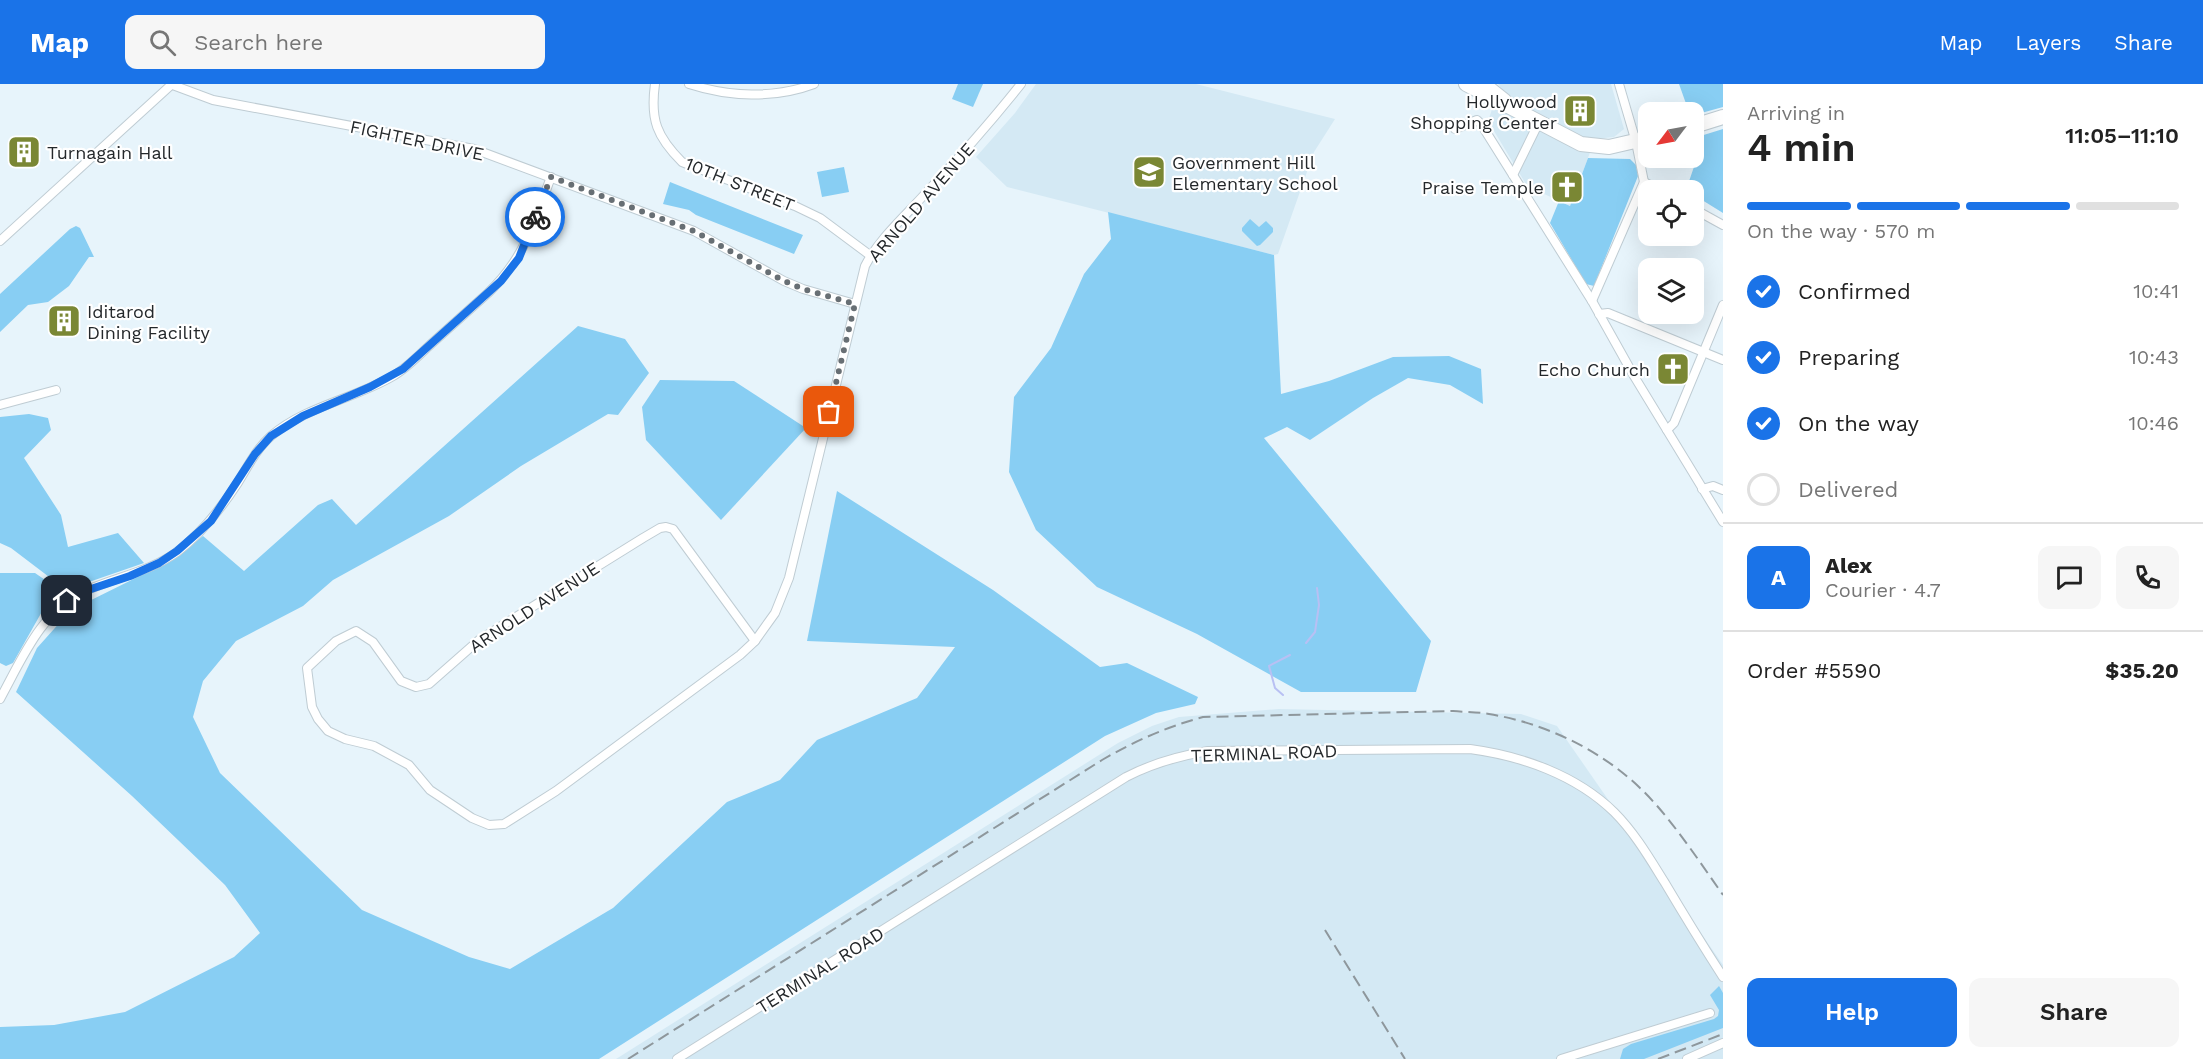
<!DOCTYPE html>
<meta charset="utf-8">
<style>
body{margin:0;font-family:"Work Sans",sans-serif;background:#f6f6f6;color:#222;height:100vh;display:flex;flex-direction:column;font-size:22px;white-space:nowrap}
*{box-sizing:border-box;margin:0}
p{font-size:20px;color:#767676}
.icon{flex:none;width:33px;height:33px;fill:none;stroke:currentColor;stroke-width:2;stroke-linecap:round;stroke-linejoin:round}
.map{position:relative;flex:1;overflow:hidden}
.panel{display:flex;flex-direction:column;background:#fff;width:480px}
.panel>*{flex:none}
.needle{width:39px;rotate:238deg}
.tools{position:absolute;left:1638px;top:18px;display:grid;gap:12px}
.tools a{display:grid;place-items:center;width:66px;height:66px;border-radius:12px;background:#fff;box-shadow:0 6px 24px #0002;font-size:30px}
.pin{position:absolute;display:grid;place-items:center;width:51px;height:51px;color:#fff;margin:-26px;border-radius:12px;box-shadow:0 3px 9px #0006}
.courier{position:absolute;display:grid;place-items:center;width:60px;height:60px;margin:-30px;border:4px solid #1a73e8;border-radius:50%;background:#fff;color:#222;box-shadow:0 2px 8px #0007}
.head em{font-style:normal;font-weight:600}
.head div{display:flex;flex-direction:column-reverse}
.head{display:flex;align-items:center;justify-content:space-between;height:102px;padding:0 24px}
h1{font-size:39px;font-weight:600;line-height:45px}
.bar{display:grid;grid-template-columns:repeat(4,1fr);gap:9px 6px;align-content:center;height:72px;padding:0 24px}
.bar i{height:8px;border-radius:4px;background:#e0e0e0}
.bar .selected{background:#1a73e8}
.bar p{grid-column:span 4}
.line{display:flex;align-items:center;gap:15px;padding:0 24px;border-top:2px solid #e0e0e0}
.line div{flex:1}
.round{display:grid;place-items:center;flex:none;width:63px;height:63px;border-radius:12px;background:#f6f6f6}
ol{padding:0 24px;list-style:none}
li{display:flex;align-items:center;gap:18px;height:66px}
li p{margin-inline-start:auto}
li .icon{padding:6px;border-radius:50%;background:#1a73e8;color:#fff;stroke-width:4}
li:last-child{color:#767676}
li i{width:33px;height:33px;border:3px solid #e0e0e0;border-radius:50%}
.button{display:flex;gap:12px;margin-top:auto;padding:12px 24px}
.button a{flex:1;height:69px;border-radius:12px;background:#1a73e8;color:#fff;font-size:24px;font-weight:600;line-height:69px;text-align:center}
.button a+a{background:#f6f6f6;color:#222}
header{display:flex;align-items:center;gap:36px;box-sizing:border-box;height:84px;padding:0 30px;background:#1a73e8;color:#fff}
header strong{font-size:28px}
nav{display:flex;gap:33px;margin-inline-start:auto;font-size:21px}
.search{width:420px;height:54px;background:#f6f6f6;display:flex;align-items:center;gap:15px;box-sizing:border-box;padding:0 21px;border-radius:12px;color:#767676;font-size:22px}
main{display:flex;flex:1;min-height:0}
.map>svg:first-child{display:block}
</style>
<header>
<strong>Map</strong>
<div class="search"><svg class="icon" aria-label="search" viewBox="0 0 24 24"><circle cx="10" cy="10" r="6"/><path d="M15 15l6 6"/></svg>Search here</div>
<nav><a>Map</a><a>Layers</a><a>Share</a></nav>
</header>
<main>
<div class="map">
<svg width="1723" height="975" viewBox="0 0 1723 975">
<rect width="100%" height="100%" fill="#e7f4fb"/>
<!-- built -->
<g fill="#d4e9f4">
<path d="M 1036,0 L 1196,0 L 1335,35 L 1314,68 L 1278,170 L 1274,171 L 1007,103 L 976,73 L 1015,29 Z"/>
<path d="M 1498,0 L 1611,0 L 1624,45 L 1614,53 L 1595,55 L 1570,122 L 1527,102 L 1488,37 L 1500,2 Z"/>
<path d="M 1279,625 L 1521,630 L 1557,642 L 1723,881 L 1723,975 L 616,975 L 1118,659 L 1152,642 L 1179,633 Z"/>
</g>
<!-- green -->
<g fill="#88cef3">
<path d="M 958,0 L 983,0 L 973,23 L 952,15 Z"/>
<path d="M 1679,0 L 1723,0 L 1723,23 L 1694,31 L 1694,28 L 1689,28 Z"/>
<path d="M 1723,45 L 1723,129 L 1694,111 L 1694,106 L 1686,106 L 1696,77 L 1694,54 Z"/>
<path d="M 1588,74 L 1630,75 L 1636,81 L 1638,92 L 1594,202 L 1586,200 L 1550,139 L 1559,117 L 1570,122 Z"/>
<path d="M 844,83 L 849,108 L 822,113 L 817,88 Z"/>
<path d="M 670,98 L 803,151 L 794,170 L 696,131 L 689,126 L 663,120 Z"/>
<path d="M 1108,128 L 1274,171 L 1281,310 L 1329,297 L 1393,273 L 1449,272 L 1481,285 L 1483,320 L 1450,301 L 1408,294 L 1373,314 L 1310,356 L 1287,343 L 1264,354 L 1431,557 L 1416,608 L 1301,608 L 1197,550 L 1097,503 L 1036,446 L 1009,388 L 1014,313 L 1051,264 L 1084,190 L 1111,155 Z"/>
<path d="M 1250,135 L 1259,143 L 1266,137 L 1273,144 L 1273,148 L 1260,161 L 1257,162 L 1242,147 L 1242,144 Z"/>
<path d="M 76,142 L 80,144 L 94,173 L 89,173 L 69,202 L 48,218 L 28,221 L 0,248 L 0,210 L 70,145 Z"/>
<path d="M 578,242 L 625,255 L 649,289 L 618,331 L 608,330 L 521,382 L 449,432 L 333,496 L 303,522 L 236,557 L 203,597 L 193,633 L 220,689 L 362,826 L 469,873 L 510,885 L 613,824 L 727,718 L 780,696 L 817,656 L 917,614 L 955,563 L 807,557 L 837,407 L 993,506 L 1100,583 L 1127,579 L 1198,613 L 1195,620 L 1156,629 L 1105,652 L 599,975 L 0,975 L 0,943 L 54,941 L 125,928 L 234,873 L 260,849 L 225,801 L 132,712 L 16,608 L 37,564 L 71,526 L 170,477 L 203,452 L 244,487 L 318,421 L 332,415 L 356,441 Z"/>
<path d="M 660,296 L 734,297 L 806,344 L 721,436 L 646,356 L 642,323 Z"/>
<path d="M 29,330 L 48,334 L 51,346 L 24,374 L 61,431 L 68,463 L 118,449 L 144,479 L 89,498 L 61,502 L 11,464 L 0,459 L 0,333 Z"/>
<path d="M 0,489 L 35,489 L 54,502 L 54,518 L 44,524 L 13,579 L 6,582 L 0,579 Z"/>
<path d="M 1719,902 L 1723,909 L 1723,944 L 1644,975 L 1620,975 L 1623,965 L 1631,960 L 1714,935 L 1718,932 L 1719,926 L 1710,911 Z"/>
</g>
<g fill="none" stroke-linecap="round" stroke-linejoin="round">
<!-- stream -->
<g stroke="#b8c0f3" stroke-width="2">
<path d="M 1306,559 L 1315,548 L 1319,521 L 1317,504"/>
<path d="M 1283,611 L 1275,604 L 1269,582 L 1290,571"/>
</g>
<defs>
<g id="street">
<path d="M 170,0 L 213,16 L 474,65 L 694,147 L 784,197 L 803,205 L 855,220"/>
<path d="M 655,0 C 650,36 657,53 682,78 L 795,122 L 820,134 L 871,172"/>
<path d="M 689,0 C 729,13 774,15 814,0"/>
<path d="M 1619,0 L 1636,58 L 1644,98"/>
<path d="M 1455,45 L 1477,36 L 1481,40 L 1592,217 L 1634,292 L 1723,438"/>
<path d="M 1513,91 L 1539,38"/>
<path d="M 1644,98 L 1660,106"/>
<path d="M 1694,125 L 1723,141"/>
<path d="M 0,157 L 171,1"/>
<path d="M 1592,217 L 1644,98"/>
<path d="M 1599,230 L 1608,229 L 1723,276"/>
<path d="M 0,321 L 56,306"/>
<path d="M 1667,346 L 1674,339 L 1723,221"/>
<path d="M 1702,405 L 1713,402 L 1723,406"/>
<path d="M 666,443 L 673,445 L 755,557 L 740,571 L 556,707 L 504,740 L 489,741 L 472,734 L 430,706 L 409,681 L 374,662 L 345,655 L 328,647 L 318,635 L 312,623 L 307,584 L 336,557 L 356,547 L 373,558 L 401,597 L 416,603 L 429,600 L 479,556 L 643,454 L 660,444 Z"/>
<path d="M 755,557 L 775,529 L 789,494 L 865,182 C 879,155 904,133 924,111 C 958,75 990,39 1021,0"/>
<path d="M 0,615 C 22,575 41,527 85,507 C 116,493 149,488 177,468 C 202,449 220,426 237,400 C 247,384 256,365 271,352 C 306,322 354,315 393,292 C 407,284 419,271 431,260 C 450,243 469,226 488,209 C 525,174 534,138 551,93"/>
<path d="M 677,975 L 1126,693 C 1153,679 1178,672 1208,667 L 1470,665 C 1522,672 1576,691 1614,728 C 1635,749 1650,775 1665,799 C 1684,831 1703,862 1723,893"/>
<path d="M 1561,975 L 1710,929"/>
<path d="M 1687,975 L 1723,959"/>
</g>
<path id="secondary" d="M 1485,0 L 1505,16"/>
<g id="primary">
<path d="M 1466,0 L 1581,60 L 1609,63 L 1648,54"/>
<path d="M 1694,42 L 1723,33"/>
</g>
</defs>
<!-- street casing -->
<use href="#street" stroke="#bfccd3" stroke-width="10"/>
<!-- secondary casing -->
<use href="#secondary" stroke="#bfccd3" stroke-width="14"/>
<!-- primary casing -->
<use href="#primary" stroke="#bfccd3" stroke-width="16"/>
<!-- street -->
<use href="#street" stroke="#fff" stroke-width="8"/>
<!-- secondary -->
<use href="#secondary" stroke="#fff" stroke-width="12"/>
<!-- primary -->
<use href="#primary" stroke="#fff" stroke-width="14"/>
<!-- rail -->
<g stroke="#8e979c" stroke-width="2" stroke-dasharray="12 6" stroke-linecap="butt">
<path d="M 1325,846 L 1405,975"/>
<path d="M 628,975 L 1102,676 C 1135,657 1166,643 1203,633 L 1453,627 C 1465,628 1477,628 1489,630 C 1544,639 1599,665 1639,703 C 1669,731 1699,777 1723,811"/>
<path d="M 1658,975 L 1723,950"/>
</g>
</g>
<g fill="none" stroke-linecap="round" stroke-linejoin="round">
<!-- done -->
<path stroke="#686f74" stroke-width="6" stroke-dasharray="0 10.8" d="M 535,133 L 551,93 L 694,147 L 784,197 L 803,205 L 855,220 L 829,328"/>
<!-- route -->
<path stroke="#1a73e8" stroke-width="8" d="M 67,517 L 85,507 L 130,492 L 159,479 L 177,467 L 211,437 L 255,370 L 271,352 L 303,332 L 370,303 L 403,285 L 501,197 L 519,174 L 535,133"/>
</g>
<!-- icons -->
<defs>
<symbol id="building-square" viewBox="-11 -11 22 22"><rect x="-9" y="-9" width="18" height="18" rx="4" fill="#7a8734" stroke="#fff"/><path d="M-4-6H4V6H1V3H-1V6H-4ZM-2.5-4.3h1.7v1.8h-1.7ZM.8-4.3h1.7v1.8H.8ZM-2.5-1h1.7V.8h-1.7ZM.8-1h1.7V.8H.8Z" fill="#fff"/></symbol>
<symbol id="school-square" viewBox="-11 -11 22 22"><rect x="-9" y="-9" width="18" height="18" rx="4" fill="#7a8734" stroke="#fff"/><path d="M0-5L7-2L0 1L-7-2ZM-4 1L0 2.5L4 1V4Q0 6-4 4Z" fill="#fff"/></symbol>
<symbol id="church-square" viewBox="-11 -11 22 22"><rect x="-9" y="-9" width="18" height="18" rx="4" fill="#7a8734" stroke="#fff"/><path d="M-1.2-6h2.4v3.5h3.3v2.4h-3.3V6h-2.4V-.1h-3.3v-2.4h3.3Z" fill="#fff"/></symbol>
</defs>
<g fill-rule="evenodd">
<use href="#building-square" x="1561" y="8" width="38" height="38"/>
<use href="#building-square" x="5" y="49" width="38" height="38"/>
<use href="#school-square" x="1130" y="69" width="38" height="38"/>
<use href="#church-square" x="1548" y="84" width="38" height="38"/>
<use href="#building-square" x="45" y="218" width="38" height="38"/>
<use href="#church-square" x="1654" y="266" width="38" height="38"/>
</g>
<g text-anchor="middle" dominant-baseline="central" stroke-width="4.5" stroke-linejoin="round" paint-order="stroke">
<!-- poi labels -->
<g font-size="18" fill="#24282b" stroke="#fff" text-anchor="end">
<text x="1557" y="17">Hollywood<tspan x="1557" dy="21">Shopping Center</tspan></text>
<text x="47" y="68" text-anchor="start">Turnagain Hall</text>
<text x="1172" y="78" text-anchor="start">Government Hill<tspan x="1172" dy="21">Elementary School</tspan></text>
<text x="1544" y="103">Praise Temple</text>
<text x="87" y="227" text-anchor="start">Iditarod<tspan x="87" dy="21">Dining Facility</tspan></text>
<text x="1650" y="285">Echo Church</text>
</g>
<!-- street labels -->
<g font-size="18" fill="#24282b" stroke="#fff">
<text transform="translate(417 56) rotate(12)">FIGHTER DRIVE</text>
<text transform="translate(740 100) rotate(22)">10TH STREET</text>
<text transform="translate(921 118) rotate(-49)">ARNOLD AVENUE</text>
<text transform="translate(534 523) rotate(-33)">ARNOLD AVENUE</text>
<text transform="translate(1264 669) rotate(-2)">TERMINAL ROAD</text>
<text transform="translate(820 886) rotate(-32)">TERMINAL ROAD</text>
</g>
</g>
</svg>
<div class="tools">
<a><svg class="needle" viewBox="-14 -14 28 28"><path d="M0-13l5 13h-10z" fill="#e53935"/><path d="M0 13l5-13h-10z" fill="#767676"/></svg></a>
<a><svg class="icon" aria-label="locate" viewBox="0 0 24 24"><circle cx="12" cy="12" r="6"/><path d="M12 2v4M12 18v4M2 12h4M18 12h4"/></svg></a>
<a><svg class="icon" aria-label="layers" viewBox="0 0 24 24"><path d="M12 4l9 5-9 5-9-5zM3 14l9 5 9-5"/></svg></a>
</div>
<div class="pin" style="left:829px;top:328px;background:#ea580c"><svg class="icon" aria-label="bag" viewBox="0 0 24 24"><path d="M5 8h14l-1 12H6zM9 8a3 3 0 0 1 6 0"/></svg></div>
<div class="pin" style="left:67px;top:517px;background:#1f2937"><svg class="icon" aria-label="home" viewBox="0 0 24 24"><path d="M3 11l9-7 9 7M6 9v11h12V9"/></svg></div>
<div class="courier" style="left:535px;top:133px"><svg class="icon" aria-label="bike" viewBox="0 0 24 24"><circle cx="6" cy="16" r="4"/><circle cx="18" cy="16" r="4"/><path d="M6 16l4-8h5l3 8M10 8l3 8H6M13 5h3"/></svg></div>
</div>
<section class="panel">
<div class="head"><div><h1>4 min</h1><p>Arriving in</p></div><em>11:05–11:10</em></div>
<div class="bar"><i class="selected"></i><i class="selected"></i><i class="selected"></i><i></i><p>On the way · 570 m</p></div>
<ol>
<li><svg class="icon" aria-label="check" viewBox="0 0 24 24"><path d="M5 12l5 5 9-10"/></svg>Confirmed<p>10:41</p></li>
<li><svg class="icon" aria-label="check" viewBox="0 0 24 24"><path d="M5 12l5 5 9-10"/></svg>Preparing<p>10:43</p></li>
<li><svg class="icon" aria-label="check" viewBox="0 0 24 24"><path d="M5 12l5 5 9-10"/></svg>On the way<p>10:46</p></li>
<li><i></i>Delivered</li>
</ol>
<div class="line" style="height:108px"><b class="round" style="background:#1a73e8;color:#fff">A</b><div><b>Alex</b><p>Courier · 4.7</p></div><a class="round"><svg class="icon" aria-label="chat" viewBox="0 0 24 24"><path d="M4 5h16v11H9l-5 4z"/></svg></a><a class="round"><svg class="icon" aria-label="phone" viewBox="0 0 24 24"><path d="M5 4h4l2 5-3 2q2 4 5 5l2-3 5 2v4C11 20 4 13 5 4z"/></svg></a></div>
<div class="line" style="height:78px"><div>Order #5590</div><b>$35.20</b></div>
<div class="button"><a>Help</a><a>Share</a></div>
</section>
</main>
